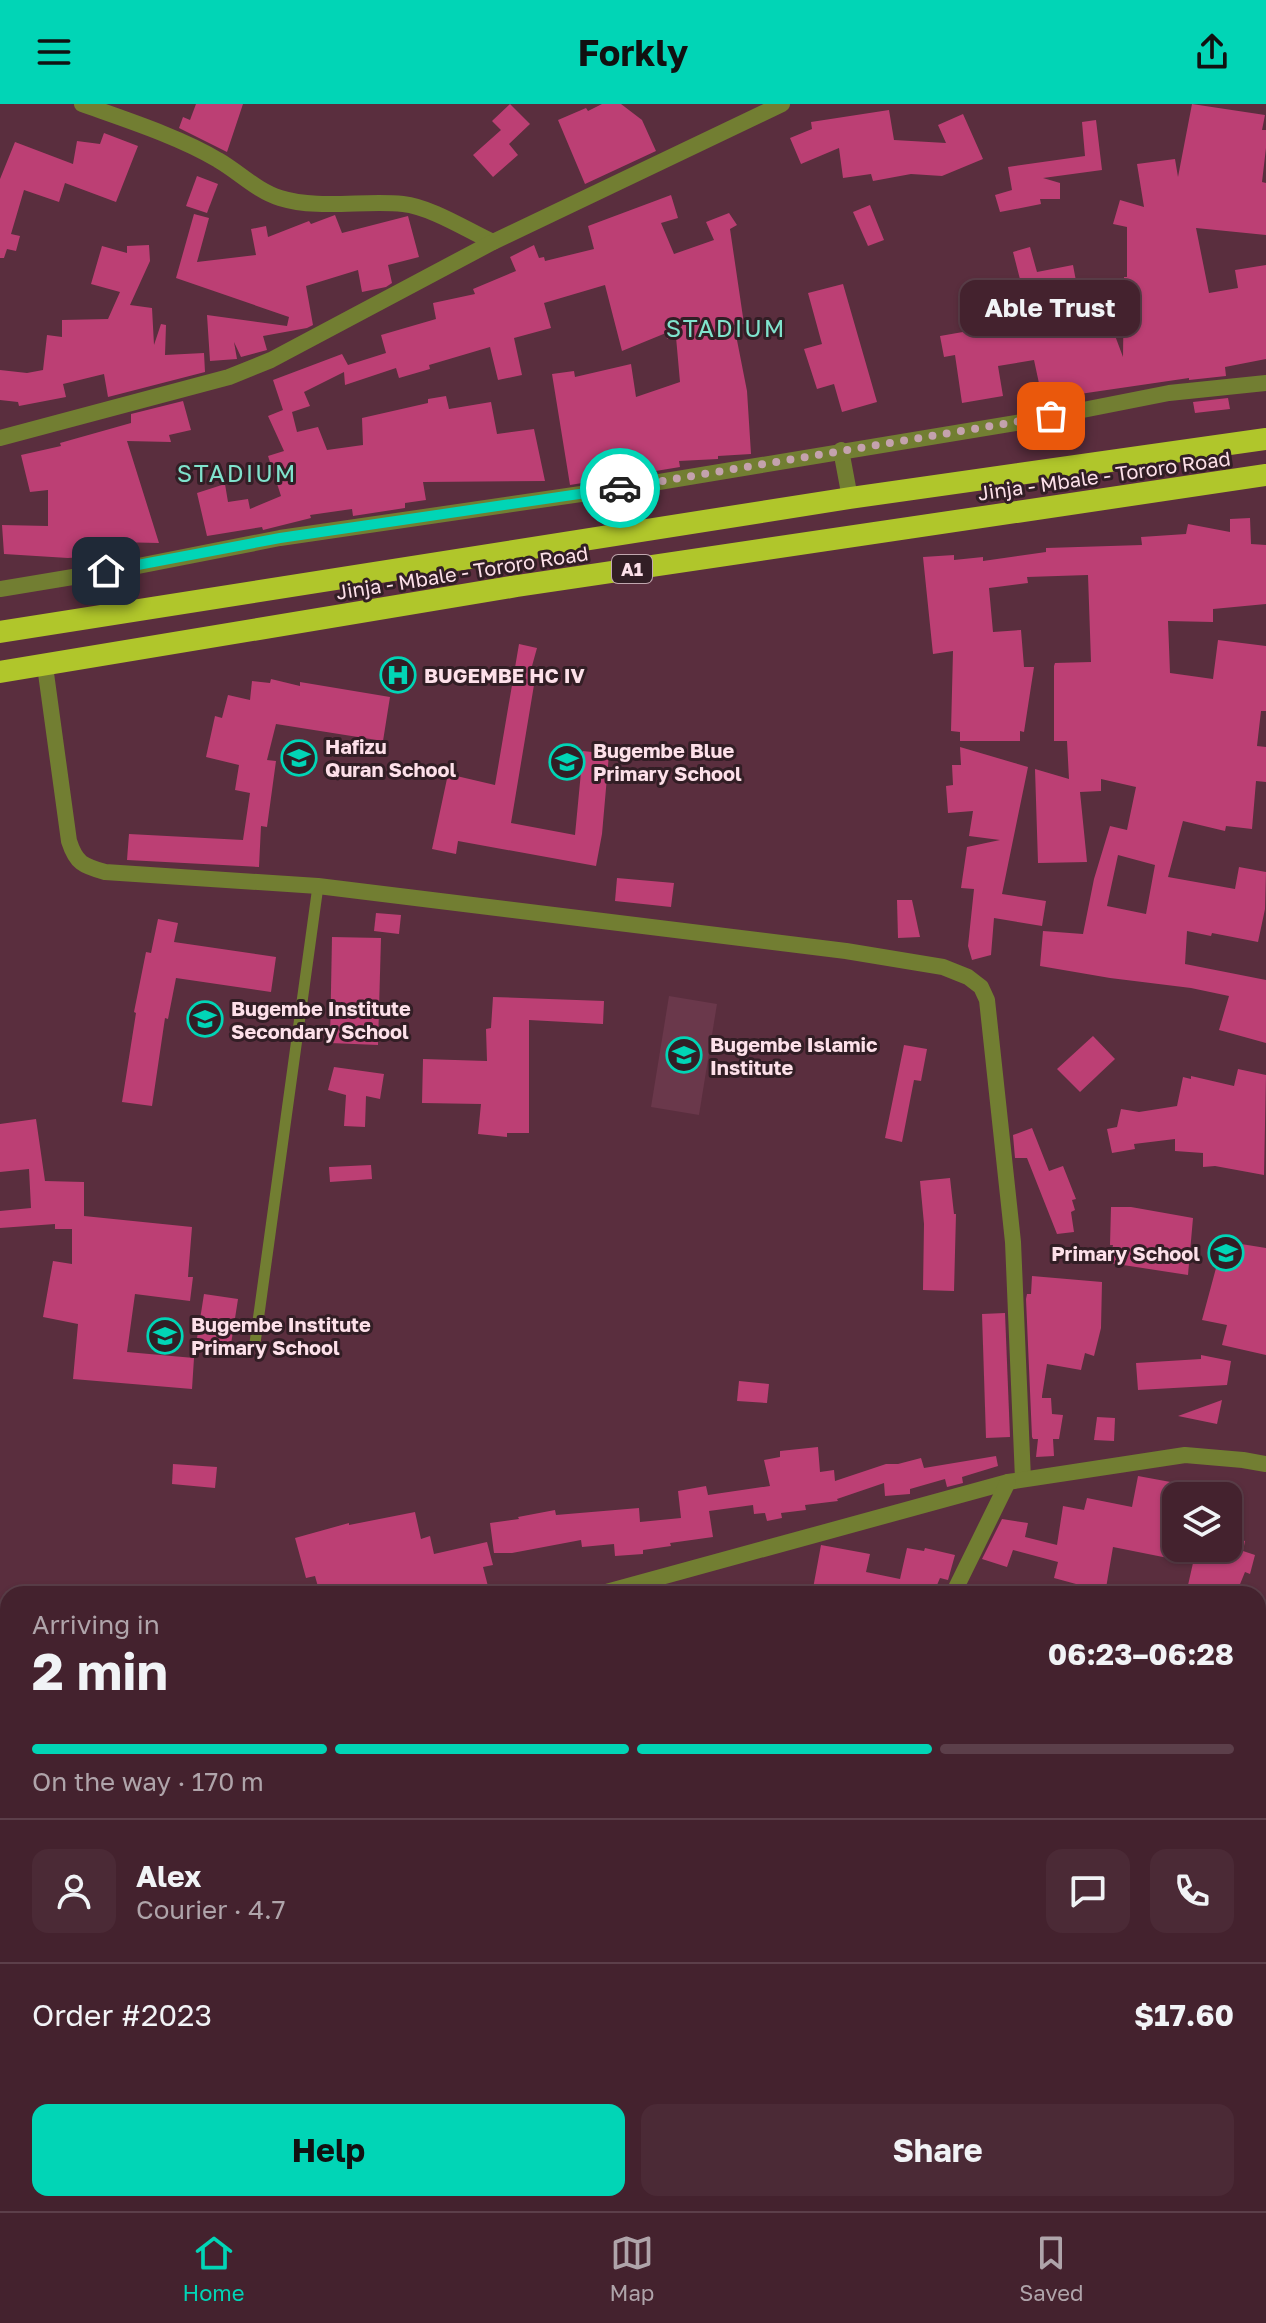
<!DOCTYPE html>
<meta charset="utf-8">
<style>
body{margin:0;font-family:"Golos Text",sans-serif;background:#4b2a36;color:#f1f3f6;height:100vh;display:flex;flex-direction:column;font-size:30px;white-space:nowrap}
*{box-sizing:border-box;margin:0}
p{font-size:26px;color:#afa4aa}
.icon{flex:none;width:44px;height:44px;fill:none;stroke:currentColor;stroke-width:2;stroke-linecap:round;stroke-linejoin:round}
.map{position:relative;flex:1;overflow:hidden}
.details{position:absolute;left:0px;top:1482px;width:1266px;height:626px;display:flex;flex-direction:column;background:#44222e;border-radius:24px 24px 0 0;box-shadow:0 2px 6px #0004,0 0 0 2px #5c3f4a}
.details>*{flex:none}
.fabs{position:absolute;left:1162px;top:1378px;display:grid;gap:16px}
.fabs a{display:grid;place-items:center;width:80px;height:80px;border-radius:16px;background:#44222e;box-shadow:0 2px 6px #0004,0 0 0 2px #5c3f4a;font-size:40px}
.pin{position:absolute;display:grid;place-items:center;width:68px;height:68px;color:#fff;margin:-34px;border-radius:16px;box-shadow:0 4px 12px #0006}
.courier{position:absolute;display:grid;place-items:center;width:80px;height:80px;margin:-40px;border:6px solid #01d5b6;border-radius:50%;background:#fff;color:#222;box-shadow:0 2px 10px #0007}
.bubble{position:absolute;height:56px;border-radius:16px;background:#44222e;box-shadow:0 2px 6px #0004,0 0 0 2px #5c3f4a;font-size:26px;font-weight:700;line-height:56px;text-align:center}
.headline em{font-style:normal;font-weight:700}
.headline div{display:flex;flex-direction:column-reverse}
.headline{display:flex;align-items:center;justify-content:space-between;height:136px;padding:0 32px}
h1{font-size:52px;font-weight:700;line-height:60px}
.bar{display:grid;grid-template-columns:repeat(4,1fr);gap:12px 8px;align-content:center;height:96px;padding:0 32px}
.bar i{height:10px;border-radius:6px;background:#5c3f4a}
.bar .active{background:#01d5b6}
.bar p{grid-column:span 4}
.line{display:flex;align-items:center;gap:20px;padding:0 32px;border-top:2px solid #5c3f4a}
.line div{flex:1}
.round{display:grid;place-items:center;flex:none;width:84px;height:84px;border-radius:16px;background:#4b2a36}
.cta{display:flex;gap:16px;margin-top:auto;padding:16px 32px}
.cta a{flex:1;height:92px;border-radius:16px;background:#01d5b6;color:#111;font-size:32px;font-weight:700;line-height:92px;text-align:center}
.cta a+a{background:#4b2a36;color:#f1f3f6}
header{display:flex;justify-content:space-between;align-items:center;height:104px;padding:0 32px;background:#01d5b6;color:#111;font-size:36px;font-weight:700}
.tab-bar{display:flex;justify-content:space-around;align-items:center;height:112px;border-top:2px solid #5c3f4a;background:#44222e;font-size:22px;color:#afa4aa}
.tab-bar a{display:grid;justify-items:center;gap:4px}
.tab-bar .active{color:#01d5b6}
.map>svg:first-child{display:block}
</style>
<header><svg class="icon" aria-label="menu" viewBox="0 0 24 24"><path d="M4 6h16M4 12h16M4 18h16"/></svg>Forkly<svg class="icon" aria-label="share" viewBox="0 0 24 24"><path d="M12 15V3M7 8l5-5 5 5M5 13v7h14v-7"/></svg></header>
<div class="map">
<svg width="1266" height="2107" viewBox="0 0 1266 2107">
<rect width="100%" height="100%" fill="#5a2e3e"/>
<!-- built -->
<path fill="#6a384b" d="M 669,892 L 717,900 L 699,1011 L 651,1003 Z"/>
<!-- building -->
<g fill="#bc3f74" fill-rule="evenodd">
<path d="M 196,0 L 243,0 L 227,48 L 179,24 L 183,13 L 190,16 Z"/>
<path d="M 510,0 L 530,20 L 509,40 L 518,51 L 493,73 L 473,51 L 501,26 L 492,17 Z"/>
<path d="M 602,0 L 621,0 L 642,16 L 656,47 L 585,80 L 558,16 L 586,4 L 588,7 Z"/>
<path d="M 1192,0 L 1265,11 L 1262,26 L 1266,26 L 1266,44 L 1262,78 L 1266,79 L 1266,131 L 1196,124 L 1209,189 L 1238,184 L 1235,166 L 1266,161 L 1266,255 L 1225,263 L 1226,272 L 1189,276 L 1189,274 L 1066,292 L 1066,293 L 1043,298 L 1034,256 L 998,262 L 1003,292 L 962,299 L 955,251 L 944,253 L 940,232 L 997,222 L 991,189 L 1022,183 L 1013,148 L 1030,143 L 1037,168 L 1073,161 L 1079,193 L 1098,186 L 1123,253 L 1124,173 L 1127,173 L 1127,123 L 1113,120 L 1120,96 L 1144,103 L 1137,60 L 1175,55 L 1178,73 Z"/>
<path d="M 889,6 L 894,36 L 946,39 L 938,21 L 963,10 L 983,55 L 942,72 L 911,70 L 873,77 L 871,70 L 843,74 L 839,44 L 801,60 L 790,34 L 812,25 L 811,18 Z"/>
<path d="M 1096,16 L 1102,66 L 1043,74 L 1060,79 L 1060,95 L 1040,95 L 1041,100 L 1000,108 L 995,91 L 1012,86 L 1008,63 L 1085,52 L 1082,18 Z"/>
<path d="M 104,29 L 138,42 L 116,98 L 65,79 L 59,98 L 24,86 L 11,130 L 20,132 L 16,147 L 7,145 L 4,154 L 0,154 L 0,75 L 15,38 L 73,60 L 77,37 L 100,40 Z"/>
<path d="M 197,72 L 218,80 L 207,109 L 186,102 Z"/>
<path d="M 671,91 L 678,114 L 661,119 L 674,150 L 714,136 L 706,118 L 729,109 L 737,121 L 730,125 L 744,220 L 734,221 L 747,287 L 751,350 L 718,352 L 718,355 L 679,357 L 680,363 L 570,381 L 552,270 L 574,267 L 575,273 L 631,260 L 636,293 L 680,278 L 676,233 L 667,235 L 666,229 L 622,247 L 605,181 L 544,199 L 551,224 L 514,234 L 522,271 L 498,276 L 490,243 L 429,261 L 430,265 L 399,274 L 396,264 L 345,281 L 344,268 L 304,288 L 310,302 L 292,308 L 297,328 L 318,323 L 327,346 L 363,341 L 362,314 L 428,299 L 428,295 L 446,292 L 449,305 L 491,298 L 497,330 L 534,325 L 545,377 L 423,378 L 426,396 L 405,399 L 405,404 L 353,412 L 352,405 L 310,411 L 311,414 L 263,426 L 262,423 L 207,432 L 197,389 L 225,380 L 228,398 L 248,395 L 250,405 L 281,392 L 268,352 L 284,347 L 268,312 L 283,306 L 273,276 L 342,250 L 348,261 L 386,249 L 381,231 L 436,215 L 433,199 L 475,190 L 473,185 L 516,167 L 510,153 L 534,141 L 539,154 L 544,153 L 545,157 L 594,145 L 588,122 Z"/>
<path d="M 870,101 L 884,136 L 868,142 L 853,108 Z"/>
<path d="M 194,110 L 209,114 L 197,158 L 256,151 L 251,125 L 266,122 L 268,133 L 309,117 L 311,120 L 335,111 L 342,129 L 408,112 L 419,153 L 388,161 L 392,179 L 386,183 L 362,188 L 358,166 L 306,182 L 313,221 L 307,224 L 263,232 L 267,246 L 241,253 L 234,238 L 237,255 L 210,257 L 207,211 L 287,222 L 289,213 L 176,174 Z"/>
<path d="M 149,141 L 150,157 L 130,201 L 152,204 L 154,241 L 161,220 L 166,221 L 165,251 L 204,249 L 205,268 L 108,293 L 104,270 L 63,280 L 66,293 L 19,302 L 18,298 L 0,296 L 0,266 L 27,269 L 43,266 L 47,231 L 62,233 L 62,216 L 108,215 L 120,188 L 91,180 L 102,142 L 127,149 L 127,142 Z"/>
<path d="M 843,180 L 877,298 L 842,308 L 834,280 L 817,285 L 804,245 L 822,240 L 808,189 Z"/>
<path d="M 1228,294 L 1230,305 L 1195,309 L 1193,298 Z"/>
<path d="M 183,297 L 191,326 L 169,331 L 171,338 L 127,337 L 159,439 L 115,438 L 114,451 L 68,454 L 4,450 L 2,421 L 48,422 L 48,386 L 30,388 L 21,351 L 61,342 L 60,339 L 131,319 L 131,310 Z"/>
<path d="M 1250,414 L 1251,440 L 1266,441 L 1266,500 L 1213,505 L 1213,518 L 1168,517 L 1170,569 L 1213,575 L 1218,536 L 1266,542 L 1266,607 L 1261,607 L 1257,642 L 1266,643 L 1266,678 L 1256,677 L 1252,725 L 1226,722 L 1225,727 L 1183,717 L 1168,773 L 1235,785 L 1239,763 L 1266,768 L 1265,805 L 1258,838 L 1212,829 L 1211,832 L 1187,827 L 1185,860 L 1266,876 L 1266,939 L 1219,926 L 1229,892 L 1191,884 L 1110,874 L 1040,862 L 1043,827 L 1083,830 L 1094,775 L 1110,722 L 1127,726 L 1136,683 L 1101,675 L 1101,687 L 1080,688 L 1087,758 L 1038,759 L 1035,665 L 1069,675 L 1067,637 L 1054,637 L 1054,562 L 1055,559 L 1091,558 L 1088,471 L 1027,473 L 1028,479 L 989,484 L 993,528 L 1021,526 L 1024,563 L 1034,563 L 1024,628 L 1020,627 L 1020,637 L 960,637 L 960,628 L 951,627 L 953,547 L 933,550 L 923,453 L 954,451 L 954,456 L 983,453 L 983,457 L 1046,448 L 1046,444 L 1142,441 L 1141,433 L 1186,430 L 1188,420 L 1230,428 L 1230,415 ZM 1118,751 L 1155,761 L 1146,810 L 1107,802 Z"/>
<path d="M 519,540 L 537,544 L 532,562 L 537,563 L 511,719 L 575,731 L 583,647 L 609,650 L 602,730 L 596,762 L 458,737 L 456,750 L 432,745 L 448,670 L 495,681 Z"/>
<path d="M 271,575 L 300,582 L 300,578 L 390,593 L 383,637 L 276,620 L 267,656 L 276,657 L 267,723 L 261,722 L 259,763 L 127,756 L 129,730 L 243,736 L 250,689 L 235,686 L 239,661 L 206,653 L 215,612 L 222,614 L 228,591 L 250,596 L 252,577 L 270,579 Z"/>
<path d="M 960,643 L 1028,663 L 1002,790 L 1046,797 L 1042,822 L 994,814 L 991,851 L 972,856 L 968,842 L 974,785 L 961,784 L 967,743 L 1000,736 L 969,732 L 973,707 L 948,709 L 946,682 L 953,681 L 952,661 L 961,661 Z"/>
<path d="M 617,774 L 674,779 L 671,803 L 615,797 Z"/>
<path d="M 897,796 L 912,796 L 920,833 L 898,834 Z"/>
<path d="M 376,809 L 401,811 L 399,830 L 374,827 Z"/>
<path d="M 158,815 L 178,819 L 174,838 L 276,853 L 271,888 L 176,874 L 168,915 L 165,914 L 152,1002 L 122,998 L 136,909 L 134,908 L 146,848 L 151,849 Z"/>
<path d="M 332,833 L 381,834 L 378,941 L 330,939 Z"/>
<path d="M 493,893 L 604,897 L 603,920 L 529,916 L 529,1029 L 507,1029 L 507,1033 L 478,1030 L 481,1000 L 422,999 L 423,955 L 487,957 L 486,925 L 491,924 Z"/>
<path d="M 1093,932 L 1115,955 L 1080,988 L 1057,965 Z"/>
<path d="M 904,941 L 927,945 L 921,977 L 914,976 L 902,1038 L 885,1034 Z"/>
<path d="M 334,963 L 384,970 L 380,995 L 366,992 L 365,1023 L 344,1022 L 346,991 L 328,986 Z"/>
<path d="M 1238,965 L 1266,971 L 1264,1071 L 1215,1062 L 1203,1063 L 1203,1049 L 1175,1047 L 1175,1035 L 1134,1040 L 1135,1045 L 1112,1049 L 1107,1025 L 1117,1023 L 1121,1005 L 1139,1008 L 1177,1002 L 1183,973 L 1191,975 L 1191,972 L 1234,982 Z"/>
<path d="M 36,1015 L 45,1077 L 84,1078 L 84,1112 L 192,1123 L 188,1173 L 193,1173 L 190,1197 L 135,1190 L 127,1248 L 194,1254 L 192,1285 L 73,1275 L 78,1220 L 43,1213 L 53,1157 L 72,1160 L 72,1125 L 55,1125 L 55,1120 L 0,1124 L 0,1107 L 31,1104 L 29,1065 L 0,1068 L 0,1020 Z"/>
<path d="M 1032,1024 L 1049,1067 L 1063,1062 L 1076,1095 L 1072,1096 L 1075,1106 L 1071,1108 L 1074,1128 L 1057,1130 L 1027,1054 L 1015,1054 L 1013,1031 Z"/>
<path d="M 371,1061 L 372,1075 L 330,1078 L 329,1063 Z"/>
<path d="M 950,1074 L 954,1110 L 956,1110 L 954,1187 L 923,1186 L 924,1120 L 920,1077 Z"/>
<path d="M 1111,1103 L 1131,1103 L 1193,1114 L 1188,1171 L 1110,1159 L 1113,1141 L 1110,1141 Z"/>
<path d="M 1235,1139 L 1266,1144 L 1266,1251 L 1222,1241 L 1227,1221 L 1202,1216 L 1219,1153 L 1232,1156 Z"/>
<path d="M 1032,1172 L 1102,1178 L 1101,1224 L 1094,1252 L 1085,1249 L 1081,1266 L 1047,1260 L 1042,1292 L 1042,1298 L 1042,1294 L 1051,1294 L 1052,1310 L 1063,1311 L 1059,1335 L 1053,1335 L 1054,1352 L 1036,1353 L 1038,1335 L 1033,1335 L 1032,1333 L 1026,1195 L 1027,1190 L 1031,1190 Z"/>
<path d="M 204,1190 L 238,1195 L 229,1253 L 195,1247 Z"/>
<path d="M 1005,1209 L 1010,1333 L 986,1334 L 982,1210 Z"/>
<path d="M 1201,1251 L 1231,1257 L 1227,1281 L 1138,1286 L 1136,1259 L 1201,1255 Z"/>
<path d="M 739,1277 L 769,1280 L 767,1299 L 737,1297 Z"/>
<path d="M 1222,1296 L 1217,1320 L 1178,1312 Z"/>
<path d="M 1097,1313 L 1115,1314 L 1114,1337 L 1094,1336 Z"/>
<path d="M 818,1343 L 820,1368 L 834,1366 L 835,1377 L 886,1360 L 898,1360 L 921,1354 L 924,1364 L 996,1352 L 998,1362 L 962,1373 L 963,1379 L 947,1383 L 945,1375 L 910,1385 L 910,1390 L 885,1392 L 884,1379 L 837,1395 L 838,1397 L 805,1401 L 806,1406 L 781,1409 L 782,1414 L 767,1417 L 765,1409 L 754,1410 L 753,1401 L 709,1407 L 713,1433 L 670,1439 L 671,1442 L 643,1446 L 643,1450 L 615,1452 L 614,1440 L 582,1443 L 581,1436 L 512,1449 L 494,1449 L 490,1419 L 519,1415 L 518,1413 L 555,1406 L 556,1411 L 639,1404 L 640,1418 L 681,1414 L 678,1387 L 706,1382 L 708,1391 L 770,1382 L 764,1356 L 780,1353 L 780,1347 Z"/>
<path d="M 173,1360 L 217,1363 L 215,1384 L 172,1380 Z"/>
<path d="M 1138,1372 L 1176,1379 L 1176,1444 L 1228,1444 L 1228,1433 L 1245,1437 L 1243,1447 L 1255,1451 L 1250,1470 L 1245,1468 L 1236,1490 L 1186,1490 L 1193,1459 L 1113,1443 L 1105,1490 L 1086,1490 L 1087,1483 L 1054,1474 L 1058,1458 L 1013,1446 L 1007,1463 L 982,1455 L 1002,1415 L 1028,1419 L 1025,1433 L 1057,1441 L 1063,1402 L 1084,1406 L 1087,1394 L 1132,1403 Z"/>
<path d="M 415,1408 L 421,1435 L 430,1432 L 434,1450 L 487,1438 L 493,1461 L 483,1463 L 490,1490 L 320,1490 L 315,1472 L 306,1474 L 295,1434 L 349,1419 L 349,1421 Z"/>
<path d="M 821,1441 L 870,1450 L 866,1468 L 900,1475 L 907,1444 L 924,1447 L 925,1444 L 955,1451 L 948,1476 L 940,1474 L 937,1481 L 940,1482 L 939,1490 L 812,1490 Z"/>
</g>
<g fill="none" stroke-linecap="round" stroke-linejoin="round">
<!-- service -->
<path stroke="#727e32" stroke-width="11" d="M 255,1239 L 318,782"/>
<!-- minor -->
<g stroke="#727e32" stroke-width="16">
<path d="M 82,0 C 124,15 180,33 218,56 C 239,68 257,87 280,94 C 319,106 363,96 403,100 C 431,103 467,126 493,138"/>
<path d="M 0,334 L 229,273 L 271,256 L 493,138 L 782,0"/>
<path d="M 841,346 L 850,394"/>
<path d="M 0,485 L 133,463 L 280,434 L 629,383 L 1022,318 L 1169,289 L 1266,279"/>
<path d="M 45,562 L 69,737 C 76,759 83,762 105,768 L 318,782 L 846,847 L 943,863 L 968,873 L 981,883 L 987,896 L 1013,1138 L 1023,1375"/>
<path d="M 599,1490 L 1008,1378 L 1185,1351 L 1243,1356 L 1266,1360"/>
<path d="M 953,1490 L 1008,1378"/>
<path d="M 0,1631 L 8,1629"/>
<path d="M 0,1679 L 8,1689"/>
<path d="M 401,2100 L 408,2107"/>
<path d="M 1230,2100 L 1232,2107"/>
</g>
<!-- trunk -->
<g stroke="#b0c62b" stroke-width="22">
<path d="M 0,528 L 850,394 L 1266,335"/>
<path d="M 0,568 L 517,482 L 1266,371"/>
</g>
</g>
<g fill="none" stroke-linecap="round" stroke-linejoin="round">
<!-- done -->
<path stroke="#c4a2ad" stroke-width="8" stroke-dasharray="0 14.4" d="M 620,384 L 1051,312"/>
<!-- route -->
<path stroke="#01d5b6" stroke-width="10" d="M 106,467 L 280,434 L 620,384"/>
</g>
<!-- icons -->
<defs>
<symbol id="hospital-ring" viewBox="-11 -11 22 22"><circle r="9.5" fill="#321e25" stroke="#01d5b6" stroke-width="1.5"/><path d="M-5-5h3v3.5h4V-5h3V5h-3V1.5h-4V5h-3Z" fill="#01d5b6"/></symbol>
<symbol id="school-ring" viewBox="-11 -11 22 22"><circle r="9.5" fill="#321e25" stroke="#01d5b6" stroke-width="1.5"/><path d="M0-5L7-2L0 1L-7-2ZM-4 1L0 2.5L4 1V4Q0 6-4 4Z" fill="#01d5b6"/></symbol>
</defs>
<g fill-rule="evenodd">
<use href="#hospital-ring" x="378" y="551" width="40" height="40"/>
<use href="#school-ring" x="279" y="634" width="40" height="40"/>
<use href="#school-ring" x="547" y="638" width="40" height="40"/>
<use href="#school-ring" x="185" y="895" width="40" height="40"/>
<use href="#school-ring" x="664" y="931" width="40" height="40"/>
<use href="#school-ring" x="1206" y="1129" width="40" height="40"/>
<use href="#school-ring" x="145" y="1212" width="40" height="40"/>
</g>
<g text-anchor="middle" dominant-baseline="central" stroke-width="6" stroke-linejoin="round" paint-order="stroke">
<!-- shield labels -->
<rect fill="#321e25" stroke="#c0a6ae" stroke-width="2" x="612" y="451" width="40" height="28" rx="6"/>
<g font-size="18" font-weight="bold" fill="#fde0e9">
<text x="632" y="465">A1</text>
</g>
<!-- street labels -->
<g font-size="20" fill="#fde0e9" stroke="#321e25">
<text transform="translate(1104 371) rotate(-8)">Jinja - Mbale - Tororo Road</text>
<text transform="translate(462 468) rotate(-9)">Jinja - Mbale - Tororo Road</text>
</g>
<!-- poi labels -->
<g font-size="20" font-weight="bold" fill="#fde0e9" stroke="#321e25" text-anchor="start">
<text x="424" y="571">BUGEMBE HC IV</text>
<text x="325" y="642">Hafizu<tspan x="325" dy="23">Quran School</tspan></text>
<text x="593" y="646">Bugembe Blue<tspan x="593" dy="23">Primary School</tspan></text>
<text x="231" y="904">Bugembe Institute<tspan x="231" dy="23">Secondary School</tspan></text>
<text x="710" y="940">Bugembe Islamic<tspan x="710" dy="23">Institute</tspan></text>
<text x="1200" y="1149" text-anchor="end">Primary School</text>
<text x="191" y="1220">Bugembe Institute<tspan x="191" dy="23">Primary School</tspan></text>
</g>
<!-- quarter labels -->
<g font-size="24" letter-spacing="2" fill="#80e3cd" stroke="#321e25">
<text x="726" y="223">STADIUM</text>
<text x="237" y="368">STADIUM</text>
</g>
</g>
</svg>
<div class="fabs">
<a><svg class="icon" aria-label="layers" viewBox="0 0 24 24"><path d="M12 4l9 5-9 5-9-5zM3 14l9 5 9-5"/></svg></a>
</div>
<div class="pin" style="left:1051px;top:312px;background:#ea580c"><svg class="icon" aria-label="bag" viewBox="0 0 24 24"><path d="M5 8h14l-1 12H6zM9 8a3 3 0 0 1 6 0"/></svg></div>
<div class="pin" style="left:106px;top:467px;background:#1f2937"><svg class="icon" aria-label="home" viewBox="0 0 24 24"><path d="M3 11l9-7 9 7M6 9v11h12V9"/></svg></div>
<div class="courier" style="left:620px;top:384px"><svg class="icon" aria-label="car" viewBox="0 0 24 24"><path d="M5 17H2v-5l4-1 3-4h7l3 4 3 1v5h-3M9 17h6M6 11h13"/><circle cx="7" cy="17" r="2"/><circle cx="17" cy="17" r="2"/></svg></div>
<div class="bubble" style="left:960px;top:176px;width:180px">Able Trust</div>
<section class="details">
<div class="headline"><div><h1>2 min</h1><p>Arriving in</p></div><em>06:23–06:28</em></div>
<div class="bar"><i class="active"></i><i class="active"></i><i class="active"></i><i></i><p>On the way · 170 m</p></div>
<div class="line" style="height:144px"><a class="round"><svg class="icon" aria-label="person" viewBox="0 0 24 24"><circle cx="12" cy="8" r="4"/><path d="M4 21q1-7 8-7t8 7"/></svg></a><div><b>Alex</b><p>Courier · 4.7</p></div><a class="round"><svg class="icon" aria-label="chat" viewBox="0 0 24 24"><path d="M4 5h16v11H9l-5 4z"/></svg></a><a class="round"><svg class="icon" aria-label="phone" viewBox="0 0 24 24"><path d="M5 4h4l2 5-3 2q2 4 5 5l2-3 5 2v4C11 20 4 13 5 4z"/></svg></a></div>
<div class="line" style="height:104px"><div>Order #2023</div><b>$17.60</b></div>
<div class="cta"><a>Help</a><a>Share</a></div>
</section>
</div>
<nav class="tab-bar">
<a class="active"><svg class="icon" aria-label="home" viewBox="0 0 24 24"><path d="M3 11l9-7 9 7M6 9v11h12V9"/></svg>Home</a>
<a><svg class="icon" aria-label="map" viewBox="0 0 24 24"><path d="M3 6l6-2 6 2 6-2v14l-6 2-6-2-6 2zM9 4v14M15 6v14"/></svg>Map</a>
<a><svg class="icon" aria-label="saved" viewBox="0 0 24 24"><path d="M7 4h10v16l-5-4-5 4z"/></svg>Saved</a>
</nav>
